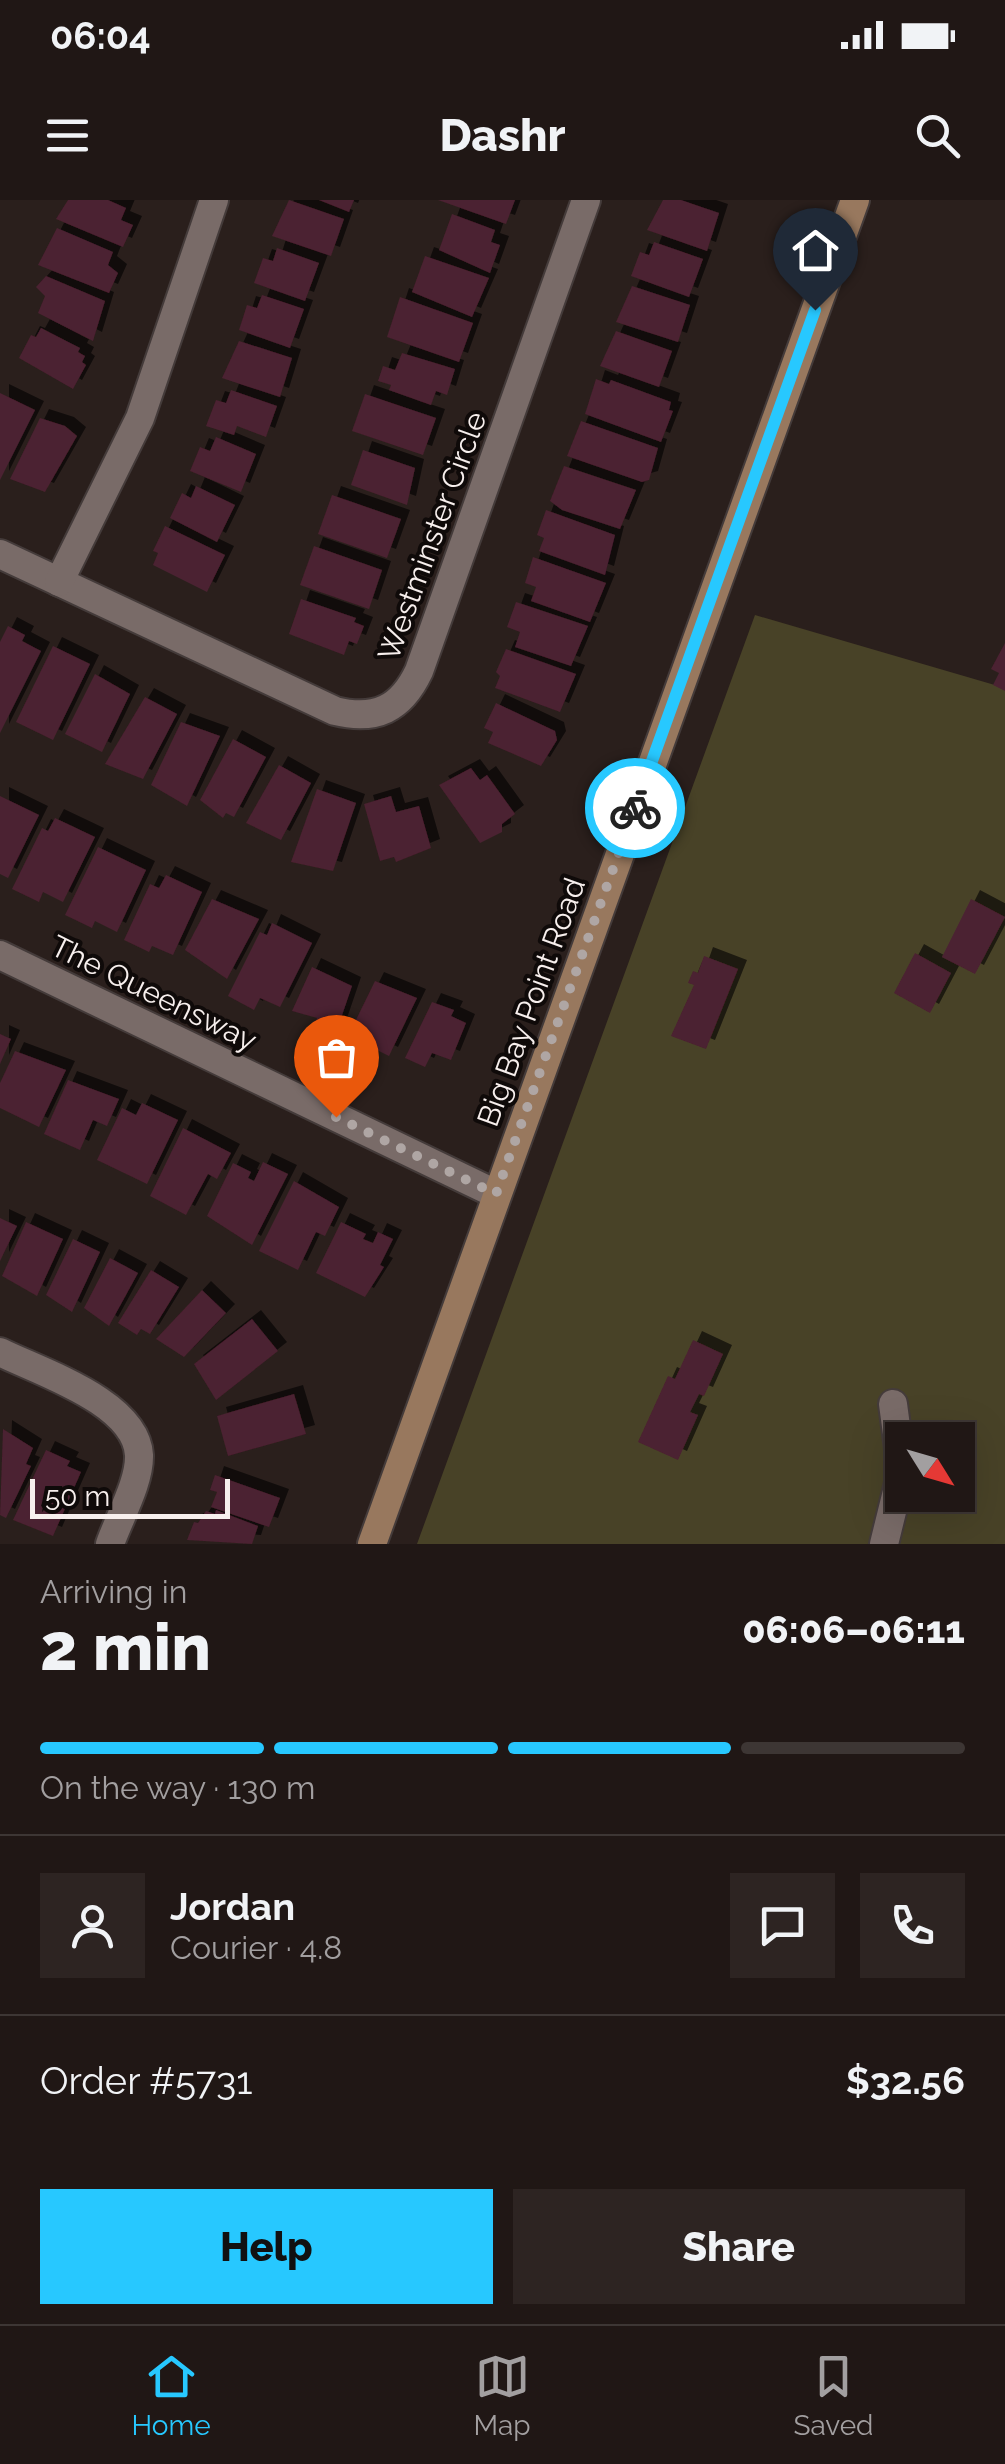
<!DOCTYPE html>
<meta charset="utf-8">
<style>
body{margin:0;font-family:Raleway,sans-serif;background:#2d2422;color:#f1f3f6;height:100vh;display:flex;flex-direction:column;font-size:38px;white-space:nowrap}
*{box-sizing:border-box;margin:0}
p{font-size:32px;color:#a29fa0}
.icon{flex:none;width:55px;height:55px;fill:none;stroke:currentColor;stroke-width:2;stroke-linecap:round;stroke-linejoin:round}
.map{position:relative;height:1344px;overflow:hidden}
.drawer{display:flex;flex-direction:column;background:#201715;flex:1}
.drawer>*{flex:none}
.needle{width:65px;rotate:127deg}
.tools{position:absolute;left:885px;top:1222px;display:grid;gap:20px}
.tools a{display:grid;place-items:center;width:90px;height:90px;border-radius:0px;background:#201715;box-shadow:0 10px 40px #0002,0 0 0 2px #3d3634;font-size:50px}
.scale{position:absolute;left:30px;bottom:25px;width:200px;box-sizing:border-box;padding-left:10px;border:5px solid #f7efed;border-top:0;font-size:28px;line-height:35px;white-space:nowrap;color:#f7efed;-webkit-text-stroke:8px #0f0a09;paint-order:stroke}
.pin{position:absolute;display:grid;place-items:center;width:85px;height:85px;color:#fff;margin:-102px -42px;border-radius:50% 50% 50% 0;rotate:-45deg;box-shadow:0 0 10px #0007}
.pin .icon{rotate:45deg}
.courier{position:absolute;display:grid;place-items:center;width:100px;height:100px;margin:-50px;border:8px solid #27c8ff;border-radius:50%;background:#fff;color:#222;box-shadow:0 2px 12px #0007}
.head em{font-style:normal;font-weight:800}
.head div{display:flex;flex-direction:column-reverse}
.head{display:flex;align-items:center;justify-content:space-between;height:170px;padding:0 40px}
h1{font-size:65px;font-weight:800;line-height:75px}
.bar{display:grid;grid-template-columns:repeat(4,1fr);gap:15px 10px;align-content:center;height:120px;padding:0 40px}
.bar i{height:12px;border-radius:8px;background:#3d3634}
.bar .selected{background:#27c8ff}
.bar p{grid-column:span 4}
.line{display:flex;align-items:center;gap:25px;padding:0 40px;border-top:2px solid #3d3634}
.line div{flex:1}
.round{display:grid;place-items:center;flex:none;width:105px;height:105px;border-radius:0px;background:#2d2422}
.button{display:flex;gap:20px;margin-top:auto;padding:20px 40px}
.button a{flex:1;height:115px;border-radius:0px;background:#27c8ff;color:#111;font-size:40px;font-weight:800;line-height:115px;text-align:center}
.button a+a{background:#2d2422;color:#f1f3f6}
.status{display:flex;justify-content:space-between;align-items:center;height:70px;padding:0 50px;background:#201715;direction:ltr}
.status svg{height:28px;fill:currentColor}
header{display:flex;justify-content:space-between;align-items:center;height:130px;padding:0 40px;background:#201715;font-size:45px;font-weight:800}
.tabs{display:flex;justify-content:space-around;align-items:center;height:140px;border-top:2px solid #3d3634;background:#201715;font-size:28px;color:#a29fa0}
.tabs a{display:grid;justify-items:center;gap:5px}
.tabs .selected{color:#27c8ff}
.map>svg:first-child{display:block}
</style>
<div class="status"><b>06:04</b><svg viewBox="0 0 49 12"><path d="M0 12V9h3v3zM5 12V6h3v6zM10 12V3h3v9zM15 12V0h3v12zM26 1h20v11H26zM47 4h2v5h-2z"/></svg></div>
<header><svg class="icon" aria-label="menu" viewBox="0 0 24 24"><path d="M4 6h16M4 12h16M4 18h16"/></svg>Dashr<svg class="icon" aria-label="search" viewBox="0 0 24 24"><circle cx="10" cy="10" r="6"/><path d="M15 15l6 6"/></svg></header>
<div class="map">
<svg width="1005" height="1344" viewBox="0 0 1005 1344">
<defs>
<filter id="shadow"><feDropShadow dx="9" dy="-9" stdDeviation="0" flood-color="#0009"/></filter>
</defs>
<rect width="100%" height="100%" fill="#2a1f1c"/>
<!-- green -->
<path fill="#484227" fill-rule="evenodd" d="M 755,415 L 1005,488 L 1005,1344 L 417,1344 ZM 902,1240 L 958,1240 L 958,1295 L 902,1295 Z"/>
<!-- building -->
<g fill="#4b2030" filter="url(#shadow)">
<path d="M 68,0 L 108,0 L 126,8 L 121,20 L 133,25 L 123,47 L 56,19 Z"/>
<path d="M 289,0 L 344,19 L 331,56 L 272,36 Z"/>
<path d="M 319,0 L 354,0 L 349,12 Z"/>
<path d="M 438,0 L 515,0 L 506,24 Z"/>
<path d="M 663,0 L 681,0 L 719,13 L 707,51 L 647,30 Z"/>
<path d="M 452,14 L 495,30 L 491,42 L 500,45 L 490,73 L 439,50 Z"/>
<path d="M 57,28 L 113,52 L 108,65 L 118,73 L 109,93 L 38,65 Z"/>
<path d="M 654,42 L 703,59 L 689,97 L 631,76 L 640,52 L 649,55 Z"/>
<path d="M 277,48 L 319,63 L 305,101 L 254,83 L 263,58 L 273,61 Z"/>
<path d="M 425,56 L 489,78 L 472,117 L 412,92 Z"/>
<path d="M 46,76 L 105,101 L 93,141 L 38,113 L 45,96 L 36,87 Z"/>
<path d="M 632,86 L 690,105 L 678,142 L 616,122 Z"/>
<path d="M 262,95 L 304,109 L 290,148 L 239,130 L 247,105 L 257,108 Z"/>
<path d="M 400,97 L 473,123 L 459,162 L 387,137 Z"/>
<path d="M 41,128 L 80,148 L 78,152 L 85,156 L 82,162 L 86,165 L 73,189 L 19,158 L 31,135 L 36,137 Z"/>
<path d="M 616,131 L 672,151 L 659,187 L 600,166 Z"/>
<path d="M 239,141 L 292,158 L 280,197 L 222,178 Z"/>
<path d="M 402,153 L 455,169 L 447,195 L 436,191 L 431,205 L 389,190 L 391,185 L 378,181 L 383,166 L 395,170 Z"/>
<path d="M 596,179 L 609,184 L 611,180 L 671,202 L 669,210 L 673,211 L 661,242 L 585,214 Z"/>
<path d="M 231,190 L 277,206 L 266,237 L 237,226 L 234,235 L 206,226 L 216,200 L 226,203 Z"/>
<path d="M 0,193 L 35,210 L 0,280 Z"/>
<path d="M 365,194 L 436,218 L 423,255 L 352,231 Z"/>
<path d="M 40,218 L 65,226 L 77,236 L 45,292 L 10,279 Z"/>
<path d="M 581,221 L 658,248 L 649,280 L 642,282 L 567,256 Z"/>
<path d="M 216,237 L 256,254 L 241,292 L 190,271 L 200,247 L 210,251 Z"/>
<path d="M 363,250 L 415,268 L 407,305 L 351,285 Z"/>
<path d="M 564,266 L 636,290 L 620,329 L 562,310 L 550,301 Z"/>
<path d="M 196,286 L 235,305 L 217,342 L 170,318 L 182,293 L 191,298 Z"/>
<path d="M 332,295 L 401,319 L 387,358 L 318,334 Z"/>
<path d="M 546,310 L 615,335 L 605,375 L 539,351 L 544,338 L 537,335 Z"/>
<path d="M 165,326 L 225,355 L 207,392 L 153,365 L 158,353 L 153,351 Z"/>
<path d="M 314,346 L 382,370 L 369,409 L 300,385 Z"/>
<path d="M 533,357 L 606,383 L 590,422 L 531,401 L 536,387 L 525,383 Z"/>
<path d="M 301,399 L 356,418 L 354,422 L 364,426 L 357,444 L 349,441 L 344,455 L 289,434 Z"/>
<path d="M 516,402 L 588,426 L 571,466 L 515,447 L 520,432 L 507,427 Z"/>
<path d="M 8,426 L 25,435 L 22,441 L 41,451 L 0,533 L 0,442 Z"/>
<path d="M 1005,443 L 1005,491 L 993,485 L 999,473 L 991,469 Z"/>
<path d="M 53,446 L 90,464 L 53,540 L 16,522 Z"/>
<path d="M 506,449 L 576,474 L 560,512 L 495,488 L 500,476 L 496,472 Z"/>
<path d="M 95,474 L 130,494 L 102,552 L 65,534 Z"/>
<path d="M 145,497 L 177,514 L 143,579 L 105,564 Z"/>
<path d="M 496,503 L 555,531 L 557,540 L 541,566 L 488,543 L 493,532 L 484,528 Z"/>
<path d="M 181,522 L 220,536 L 187,606 L 151,585 Z"/>
<path d="M 233,539 L 266,557 L 234,617 L 226,613 L 223,618 L 200,600 Z"/>
<path d="M 279,565 L 311,583 L 281,640 L 246,623 Z"/>
<path d="M 471,568 L 480,580 L 487,575 L 515,614 L 502,624 L 502,632 L 480,643 L 439,585 Z"/>
<path d="M 317,589 L 356,603 L 333,671 L 291,662 Z"/>
<path d="M 0,596 L 39,615 L 8,678 L 0,674 Z"/>
<path d="M 391,596 L 396,612 L 419,606 L 431,648 L 396,662 L 394,657 L 380,661 L 364,604 Z"/>
<path d="M 55,618 L 95,637 L 63,702 L 43,692 L 39,702 L 12,689 L 42,628 L 48,631 Z"/>
<path d="M 98,647 L 146,670 L 117,732 L 95,721 L 92,728 L 65,715 Z"/>
<path d="M 166,675 L 202,692 L 173,755 L 152,746 L 149,752 L 124,740 L 150,684 L 159,688 Z"/>
<path d="M 212,699 L 259,719 L 227,779 L 185,750 Z"/>
<path d="M 971,699 L 1005,717 L 975,774 L 942,757 Z"/>
<path d="M 272,723 L 312,743 L 280,807 L 260,798 L 254,810 L 228,796 L 260,732 L 267,735 Z"/>
<path d="M 915,753 L 951,773 L 930,813 L 894,793 Z"/>
<path d="M 704,756 L 738,769 L 706,849 L 671,836 L 694,785 L 688,783 L 693,771 L 698,773 Z"/>
<path d="M 312,767 L 352,786 L 336,833 L 315,823 L 317,818 L 292,811 Z"/>
<path d="M 375,781 L 417,798 L 389,856 L 369,846 L 373,838 L 350,832 Z"/>
<path d="M 432,802 L 454,810 L 451,816 L 466,823 L 451,860 L 432,853 L 425,867 L 405,858 Z"/>
<path d="M 0,834 L 11,839 L 0,864 Z"/>
<path d="M 15,851 L 66,870 L 39,927 L 0,908 L 0,883 Z"/>
<path d="M 68,880 L 119,899 L 107,926 L 93,920 L 80,950 L 44,934 Z"/>
<path d="M 142,903 L 178,920 L 147,984 L 97,960 L 122,908 L 136,915 Z"/>
<path d="M 183,928 L 231,953 L 217,979 L 208,974 L 186,1015 L 150,996 Z"/>
<path d="M 263,962 L 288,974 L 252,1045 L 207,1016 L 233,963 L 251,972 L 248,978 L 254,981 Z"/>
<path d="M 294,981 L 339,1007 L 325,1036 L 316,1032 L 298,1070 L 259,1051 Z"/>
<path d="M 0,1018 L 17,1026 L 0,1061 Z"/>
<path d="M 26,1022 L 63,1039 L 37,1096 L 2,1076 Z"/>
<path d="M 341,1022 L 366,1034 L 363,1039 L 373,1043 L 378,1032 L 393,1039 L 380,1065 L 384,1067 L 365,1097 L 316,1073 Z"/>
<path d="M 73,1039 L 100,1052 L 72,1112 L 46,1095 Z"/>
<path d="M 110,1058 L 138,1073 L 109,1126 L 84,1108 Z"/>
<path d="M 151,1070 L 179,1087 L 150,1134 L 141,1129 L 137,1135 L 118,1123 Z"/>
<path d="M 202,1090 L 226,1113 L 184,1157 L 156,1139 Z"/>
<path d="M 252,1119 L 278,1151 L 216,1200 L 194,1164 Z"/>
<path d="M 693,1140 L 723,1154 L 704,1196 L 699,1194 L 690,1212 L 698,1215 L 678,1260 L 638,1242 L 668,1176 L 675,1179 Z"/>
<path d="M 294,1194 L 306,1234 L 228,1256 L 217,1216 Z"/>
<path d="M 3,1229 L 33,1248 L 26,1264 L 31,1266 L 6,1318 L 0,1315 Z"/>
<path d="M 46,1250 L 70,1261 L 67,1266 L 81,1272 L 53,1336 L 13,1320 Z"/>
<path d="M 215,1275 L 280,1298 L 269,1327 L 211,1307 L 217,1292 L 210,1290 Z"/>
<path d="M 216,1310 L 258,1326 L 252,1344 L 187,1340 L 194,1322 L 198,1323 L 206,1311 L 215,1314 Z"/>
</g>
<g fill="none" stroke-linecap="round" stroke-linejoin="round">
<defs>
<g id="minor">
<path d="M 0,354 L 335,511 C 376,521 401,509 419,471 L 586,0"/>
<path d="M 59,382 L 140,218 L 214,0"/>
<path d="M 0,755 L 496,994"/>
<path d="M 0,1152 C 40,1172 136,1202 139,1255 C 140,1282 119,1318 110,1344"/>
<path d="M 884,1344 L 902,1271 L 893,1204"/>
</g>
<path id="secondary" d="M 372,1344 L 855,0"/>
</defs>
<!-- minor casing -->
<use href="#minor" stroke="#443b3a" stroke-width="32"/>
<!-- secondary casing -->
<use href="#secondary" stroke="#443b3a" stroke-width="32"/>
<!-- minor -->
<use href="#minor" stroke="#796b68" stroke-width="28"/>
<!-- secondary -->
<use href="#secondary" stroke="#98785e" stroke-width="28"/>
</g>
<g fill="none" stroke-linecap="round" stroke-linejoin="round">
<!-- done -->
<path stroke="#afa6a4" stroke-width="10" stroke-dasharray="0 18" d="M 336,917 L 496,994 L 635,608"/>
<!-- route -->
<path stroke="#27c8ff" stroke-width="12" d="M 635,608 L 815,110"/>
</g>
<g text-anchor="middle" dominant-baseline="central" stroke-width="8" stroke-linejoin="round" paint-order="stroke">
<!-- street labels -->
<g font-size="30" fill="#f7efed" stroke="#0f0a09">
<text transform="translate(432 336) rotate(-70)">Westminster Circle</text>
<text transform="translate(154 793) rotate(26)">The Queensway</text>
<text transform="translate(531 802) rotate(-70)">Big Bay Point Road</text>
</g>
</g>
</svg>
<div class="tools">
<a><svg class="needle" viewBox="-14 -14 28 28"><path d="M0-13l5 13h-10z" fill="#e53935"/><path d="M0 13l5-13h-10z" fill="#a29fa0"/></svg></a>
</div>
<div class="scale">50 m</div>
<div class="pin" style="left:336px;top:917px;background:#ea580c"><svg class="icon" aria-label="bag" viewBox="0 0 24 24"><path d="M5 8h14l-1 12H6zM9 8a3 3 0 0 1 6 0"/></svg></div>
<div class="pin" style="left:815px;top:110px;background:#1f2937"><svg class="icon" aria-label="home" viewBox="0 0 24 24"><path d="M3 11l9-7 9 7M6 9v11h12V9"/></svg></div>
<div class="courier" style="left:635px;top:608px"><svg class="icon" aria-label="bike" viewBox="0 0 24 24"><circle cx="6" cy="16" r="4"/><circle cx="18" cy="16" r="4"/><path d="M6 16l4-8h5l3 8M10 8l3 8H6M13 5h3"/></svg></div>
</div>
<section class="drawer">
<div class="head"><div><h1>2 min</h1><p>Arriving in</p></div><em>06:06–06:11</em></div>
<div class="bar"><i class="selected"></i><i class="selected"></i><i class="selected"></i><i></i><p>On the way · 130 m</p></div>
<div class="line" style="height:180px"><a class="round"><svg class="icon" aria-label="person" viewBox="0 0 24 24"><circle cx="12" cy="8" r="4"/><path d="M4 21q1-7 8-7t8 7"/></svg></a><div><b>Jordan</b><p>Courier · 4.8</p></div><a class="round"><svg class="icon" aria-label="chat" viewBox="0 0 24 24"><path d="M4 5h16v11H9l-5 4z"/></svg></a><a class="round"><svg class="icon" aria-label="phone" viewBox="0 0 24 24"><path d="M5 4h4l2 5-3 2q2 4 5 5l2-3 5 2v4C11 20 4 13 5 4z"/></svg></a></div>
<div class="line" style="height:130px"><div>Order #5731</div><b>$32.56</b></div>
<div class="button"><a>Help</a><a>Share</a></div>
</section>
<nav class="tabs">
<a class="selected"><svg class="icon" aria-label="home" viewBox="0 0 24 24"><path d="M3 11l9-7 9 7M6 9v11h12V9"/></svg>Home</a>
<a><svg class="icon" aria-label="map" viewBox="0 0 24 24"><path d="M3 6l6-2 6 2 6-2v14l-6 2-6-2-6 2zM9 4v14M15 6v14"/></svg>Map</a>
<a><svg class="icon" aria-label="saved" viewBox="0 0 24 24"><path d="M7 4h10v16l-5-4-5 4z"/></svg>Saved</a>
</nav>
